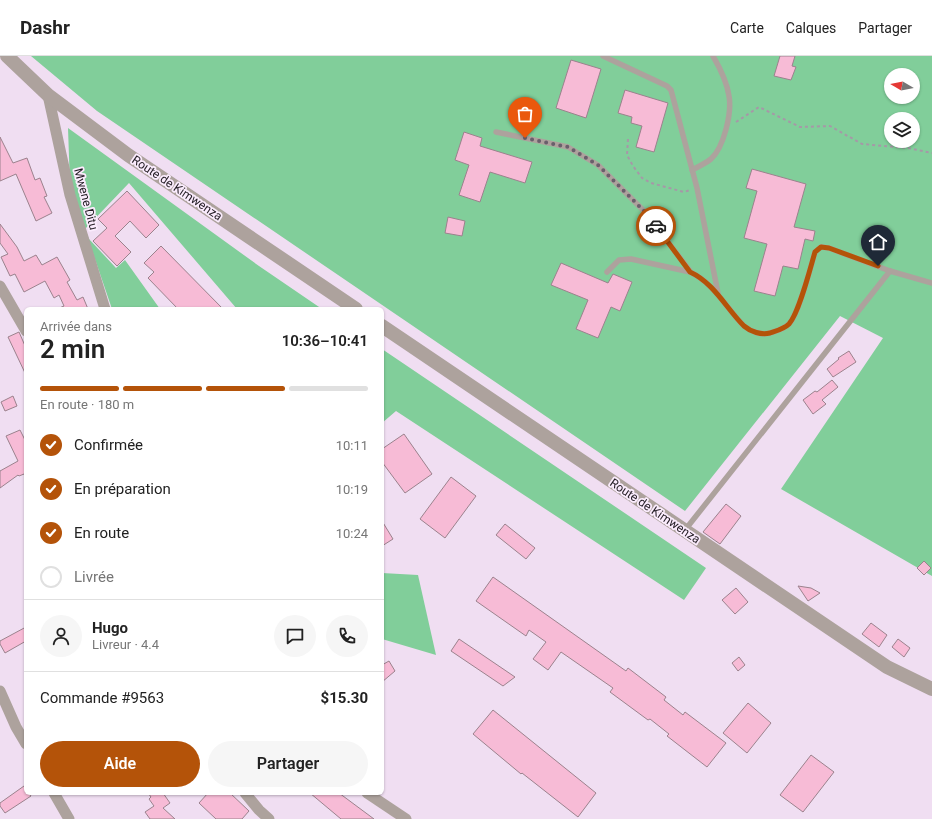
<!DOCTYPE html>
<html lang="fr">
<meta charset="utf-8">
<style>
body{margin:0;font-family:Roboto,sans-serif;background:#f6f6f6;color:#222;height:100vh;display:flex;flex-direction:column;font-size:15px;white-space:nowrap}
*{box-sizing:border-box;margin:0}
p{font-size:13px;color:#767676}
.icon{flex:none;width:22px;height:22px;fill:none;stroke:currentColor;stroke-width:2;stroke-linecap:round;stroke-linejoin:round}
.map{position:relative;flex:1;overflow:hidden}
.panel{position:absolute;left:24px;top:251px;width:360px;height:488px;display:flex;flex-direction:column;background:#fff;border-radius:6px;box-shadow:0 1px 3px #0004}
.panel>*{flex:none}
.needle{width:26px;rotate:280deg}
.tools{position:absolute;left:884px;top:12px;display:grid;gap:8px}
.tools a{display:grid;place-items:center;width:36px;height:36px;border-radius:50%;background:#fff;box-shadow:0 1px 3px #0004;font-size:20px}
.pin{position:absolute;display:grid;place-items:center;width:34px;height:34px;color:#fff;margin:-41px -17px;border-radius:50% 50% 50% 0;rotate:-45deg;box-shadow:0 0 4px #0007}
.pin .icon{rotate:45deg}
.courier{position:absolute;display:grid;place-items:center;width:40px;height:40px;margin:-20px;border:3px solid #b45309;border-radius:50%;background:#fff;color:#222;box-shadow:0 1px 5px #0007}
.overview em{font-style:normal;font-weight:600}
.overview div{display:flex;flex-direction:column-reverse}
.overview{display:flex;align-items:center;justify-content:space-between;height:68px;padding:0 16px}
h1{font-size:26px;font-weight:600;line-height:30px}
.bar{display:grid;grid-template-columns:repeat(4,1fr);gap:6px 4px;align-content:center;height:48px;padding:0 16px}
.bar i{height:5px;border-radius:3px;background:#e0e0e0}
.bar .selected{background:#b45309}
.bar p{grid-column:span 4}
.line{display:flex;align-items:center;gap:10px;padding:0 16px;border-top:1px solid #e0e0e0}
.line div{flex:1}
.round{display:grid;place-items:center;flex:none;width:42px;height:42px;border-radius:21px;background:#f6f6f6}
ol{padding:0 16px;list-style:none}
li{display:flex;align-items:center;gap:12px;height:44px}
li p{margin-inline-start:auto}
li .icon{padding:4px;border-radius:50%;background:#b45309;color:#fff;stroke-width:4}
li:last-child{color:#767676}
li i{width:22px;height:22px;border:2px solid #e0e0e0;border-radius:50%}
.primary-button{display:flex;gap:8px;margin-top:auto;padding:8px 16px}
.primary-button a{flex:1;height:46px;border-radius:24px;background:#b45309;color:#fff;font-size:16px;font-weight:600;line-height:46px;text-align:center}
.primary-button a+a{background:#f6f6f6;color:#222}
header{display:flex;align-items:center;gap:24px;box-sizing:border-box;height:56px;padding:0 20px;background:#fff;border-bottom:1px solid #e0e0e0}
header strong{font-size:19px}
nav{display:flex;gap:22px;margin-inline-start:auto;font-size:14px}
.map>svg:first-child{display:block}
</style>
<header>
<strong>Dashr</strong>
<nav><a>Carte</a><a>Calques</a><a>Partager</a></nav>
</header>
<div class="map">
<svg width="932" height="763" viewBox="0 0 932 763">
<rect width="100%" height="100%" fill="#f0def2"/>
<!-- green -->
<g fill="#81ce9a" fill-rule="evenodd">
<path d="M 31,0 L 932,0 L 932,520 L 781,433 L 883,282 L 840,260 L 685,455 L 97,55 ZM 891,19 L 913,19 L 913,41 L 891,41 ZM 891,63 L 913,63 L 913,85 L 891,85 Z"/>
<path d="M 68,72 L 259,210 L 322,253 L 237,253 L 129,127 L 85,173 L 89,183 L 116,212 L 125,204 L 160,253 L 112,253 L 70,130 Z"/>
<path d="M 382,293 L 706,512 L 684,544 L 396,355 L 382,367 Z"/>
<path d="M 382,517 L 418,519 L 436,599 L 382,583 Z"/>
</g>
<!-- building -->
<g fill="#f7bbd6" stroke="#9b828d">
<path d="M 780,0 L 795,0 L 792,10 L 796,11 L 791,24 L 774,20 Z"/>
<path d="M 571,4 L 601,13 L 586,62 L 556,52 Z"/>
<path d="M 625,34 L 668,47 L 654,96 L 636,91 L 642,70 L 631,67 L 632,61 L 618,57 Z"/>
<path d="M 464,76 L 482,82 L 480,90 L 532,106 L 525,127 L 490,116 L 480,146 L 459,139 L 469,109 L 455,104 Z"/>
<path d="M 0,81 L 13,107 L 27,102 L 35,124 L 40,122 L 47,140 L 44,141 L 52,157 L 36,165 L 16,118 L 0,125 Z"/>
<path d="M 752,113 L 806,128 L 794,171 L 815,175 L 813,185 L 805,183 L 798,213 L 783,210 L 775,240 L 754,235 L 767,188 L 744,182 L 757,135 L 746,132 Z"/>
<path d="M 127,135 L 159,169 L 146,182 L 130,165 L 115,180 L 131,196 L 117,210 L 93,185 L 107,172 L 98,163 Z"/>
<path d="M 448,161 L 465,165 L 462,180 L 445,177 Z"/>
<path d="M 0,168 L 17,191 L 24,205 L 36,199 L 42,209 L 57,201 L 70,224 L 67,226 L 77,244 L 83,241 L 88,253 L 57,253 L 64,250 L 59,239 L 54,242 L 45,225 L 24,236 L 15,218 L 10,220 L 1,201 L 8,198 L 0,187 Z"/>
<path d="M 161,190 L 223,253 L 178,253 L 148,222 L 154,216 L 144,207 Z"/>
<path d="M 561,207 L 608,227 L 613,218 L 632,226 L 620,255 L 611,251 L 598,282 L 576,273 L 588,244 L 551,229 Z"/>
<path d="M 19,276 L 26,292 L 26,319 L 8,281 Z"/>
<path d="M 849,295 L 856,306 L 833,321 L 827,313 L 839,303 L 838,302 Z"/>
<path d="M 832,324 L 838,331 L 822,344 L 826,348 L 813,358 L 803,344 L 815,335 L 817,336 Z"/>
<path d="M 13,340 L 17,350 L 5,355 L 1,346 Z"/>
<path d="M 20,374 L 26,386 L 26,423 L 24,418 L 19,420 L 18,419 L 0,432 L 0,415 L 18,405 L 6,380 Z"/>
<path d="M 404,378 L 432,418 L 405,437 L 382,406 L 382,393 Z"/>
<path d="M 451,421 L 476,440 L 445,482 L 420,463 Z"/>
<path d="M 726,448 L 741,460 L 720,488 L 703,476 Z"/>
<path d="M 382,465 L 393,483 L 382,490 Z"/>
<path d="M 505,468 L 535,492 L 526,503 L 496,479 Z"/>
<path d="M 924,505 L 931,512 L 924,519 L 917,512 Z"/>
<path d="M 493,521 L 626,615 L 628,612 L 666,641 L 664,644 L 683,659 L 685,656 L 726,687 L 707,711 L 667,680 L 669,678 L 650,663 L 648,664 L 610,636 L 613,632 L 561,596 L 548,614 L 533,603 L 546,586 L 529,574 L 526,580 L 476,545 Z"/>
<path d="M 798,530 L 811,532 L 820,537 L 808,545 Z"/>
<path d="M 736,532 L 748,546 L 735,558 L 722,544 Z"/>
<path d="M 871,567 L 887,579 L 879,591 L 862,578 Z"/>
<path d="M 26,571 L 26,585 L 5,597 L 0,588 L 0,585 Z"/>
<path d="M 459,583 L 515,621 L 503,630 L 451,595 Z"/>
<path d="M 898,583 L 910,592 L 904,601 L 892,591 Z"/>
<path d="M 739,601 L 745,609 L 738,615 L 732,607 Z"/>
<path d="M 389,605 L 395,615 L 382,626 L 382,609 Z"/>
<path d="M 748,647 L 771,667 L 747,697 L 723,677 Z"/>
<path d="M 493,654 L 596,737 L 578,761 L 522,717 L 521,718 L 473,678 Z"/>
<path d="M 811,699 L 834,716 L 803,756 L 780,739 Z"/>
<path d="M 24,730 L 26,732 L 26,737 L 29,737 L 31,740 L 5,757 L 0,750 L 0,747 Z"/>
<path d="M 148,737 L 163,737 L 170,747 L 163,752 L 175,763 L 150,763 L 145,756 L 154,750 L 149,743 L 151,741 Z"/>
<path d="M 208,737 L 230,737 L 249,755 L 242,763 L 216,763 L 199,747 Z"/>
<path d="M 310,737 L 339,737 L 374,763 L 341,763 Z"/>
</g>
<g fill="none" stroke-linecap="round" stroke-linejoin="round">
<!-- path -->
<g stroke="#a698a7" stroke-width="2" stroke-dasharray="3 3" stroke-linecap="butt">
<path d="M 736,66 L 759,51 L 800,71 L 830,70 L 862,88 L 908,92 L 932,97"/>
<path d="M 628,83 L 627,99 L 633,110 L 642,122 L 651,127 L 684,136 L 690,134"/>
</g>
<!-- service -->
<g stroke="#ada29d" stroke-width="5.5">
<path d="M 603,0 L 667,30 L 671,34 L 697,132 L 718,237"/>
<path d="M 496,76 L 568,91 L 598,109 L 645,156 L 690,215"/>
<path d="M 692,114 C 698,111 706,107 711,103 C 724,91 732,57 729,40 C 727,26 720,12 713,0"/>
<path d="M 607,216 L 619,204 L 631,203 L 690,216 C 714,227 726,252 744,270 C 751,276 761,279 770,277 C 776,275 784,273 789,268 C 799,257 810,213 815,196 L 821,191 L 829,192 L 890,215 L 932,227"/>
<path d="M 685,474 L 890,215"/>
</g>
<!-- minor -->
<g stroke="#ada29d" stroke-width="11">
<path d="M 48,39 L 70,139 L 105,253"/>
<path d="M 0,230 L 26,275"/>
<path d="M 0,635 L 16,671 L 26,688"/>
<path d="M 54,737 L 69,763"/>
<path d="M 245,737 L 259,754 L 269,763"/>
<path d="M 367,737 L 406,763"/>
</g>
<!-- tertiary -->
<g stroke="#ada29d" stroke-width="14">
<path d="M 7,0 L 48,39 L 128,99 L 356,253"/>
<path d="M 382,270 L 887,611 L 932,633"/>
</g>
</g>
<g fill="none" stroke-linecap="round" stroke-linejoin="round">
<!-- done -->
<path stroke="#695f6b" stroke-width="4" stroke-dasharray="0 7.2" d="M 525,82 L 568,91 L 598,109 L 645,156 L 656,170"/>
<!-- route -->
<path stroke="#b45309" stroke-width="5" d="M 656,170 L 690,216 C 714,227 726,252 744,270 C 751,276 761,279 770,277 C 776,275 784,273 789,268 C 799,257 810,213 815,196 L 821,191 L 829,192 L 878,210"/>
</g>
<g text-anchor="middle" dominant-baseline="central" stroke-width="3.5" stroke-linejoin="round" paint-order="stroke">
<!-- street labels -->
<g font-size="12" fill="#211b22" stroke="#fbecfd">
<text transform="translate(177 132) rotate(34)">Route de Kimwenza</text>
<text transform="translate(86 143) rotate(75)">Mwene Ditu</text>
<text transform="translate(655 455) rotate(34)">Route de Kimwenza</text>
</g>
</g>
</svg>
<div class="tools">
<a><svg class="needle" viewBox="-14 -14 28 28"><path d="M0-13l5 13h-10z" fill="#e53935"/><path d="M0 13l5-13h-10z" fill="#767676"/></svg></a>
<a><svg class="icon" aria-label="layers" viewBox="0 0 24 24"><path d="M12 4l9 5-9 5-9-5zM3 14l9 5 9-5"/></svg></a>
</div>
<div class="pin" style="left:525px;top:82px;background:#ea580c"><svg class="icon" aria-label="bag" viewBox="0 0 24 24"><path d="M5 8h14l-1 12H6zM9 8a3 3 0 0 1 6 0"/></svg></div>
<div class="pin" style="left:878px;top:210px;background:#1f2937"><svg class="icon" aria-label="home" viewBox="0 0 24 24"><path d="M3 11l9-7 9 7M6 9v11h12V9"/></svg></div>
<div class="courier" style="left:656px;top:170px"><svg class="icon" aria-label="car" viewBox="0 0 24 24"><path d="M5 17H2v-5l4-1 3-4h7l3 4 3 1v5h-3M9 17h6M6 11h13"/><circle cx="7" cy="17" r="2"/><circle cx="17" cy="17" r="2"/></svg></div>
<section class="panel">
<div class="overview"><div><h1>2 min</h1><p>Arrivée dans</p></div><em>10:36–10:41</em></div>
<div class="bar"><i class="selected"></i><i class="selected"></i><i class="selected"></i><i></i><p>En route · 180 m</p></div>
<ol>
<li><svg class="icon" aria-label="check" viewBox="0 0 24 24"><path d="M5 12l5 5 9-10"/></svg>Confirmée<p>10:11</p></li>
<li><svg class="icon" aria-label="check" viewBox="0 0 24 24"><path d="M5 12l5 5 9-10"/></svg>En préparation<p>10:19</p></li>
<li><svg class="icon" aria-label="check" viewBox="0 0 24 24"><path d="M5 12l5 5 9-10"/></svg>En route<p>10:24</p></li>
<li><i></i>Livrée</li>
</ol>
<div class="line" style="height:72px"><a class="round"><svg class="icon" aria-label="person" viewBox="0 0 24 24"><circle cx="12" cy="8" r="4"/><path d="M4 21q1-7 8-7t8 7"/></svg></a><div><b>Hugo</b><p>Livreur · 4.4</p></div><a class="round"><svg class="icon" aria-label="chat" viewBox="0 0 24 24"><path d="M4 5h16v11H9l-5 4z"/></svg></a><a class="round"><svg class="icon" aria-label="phone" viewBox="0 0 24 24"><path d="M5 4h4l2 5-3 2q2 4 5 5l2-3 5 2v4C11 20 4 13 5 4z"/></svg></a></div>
<div class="line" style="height:52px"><div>Commande #9563</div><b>$15.30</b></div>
<div class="primary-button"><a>Aide</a><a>Partager</a></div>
</section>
</div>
